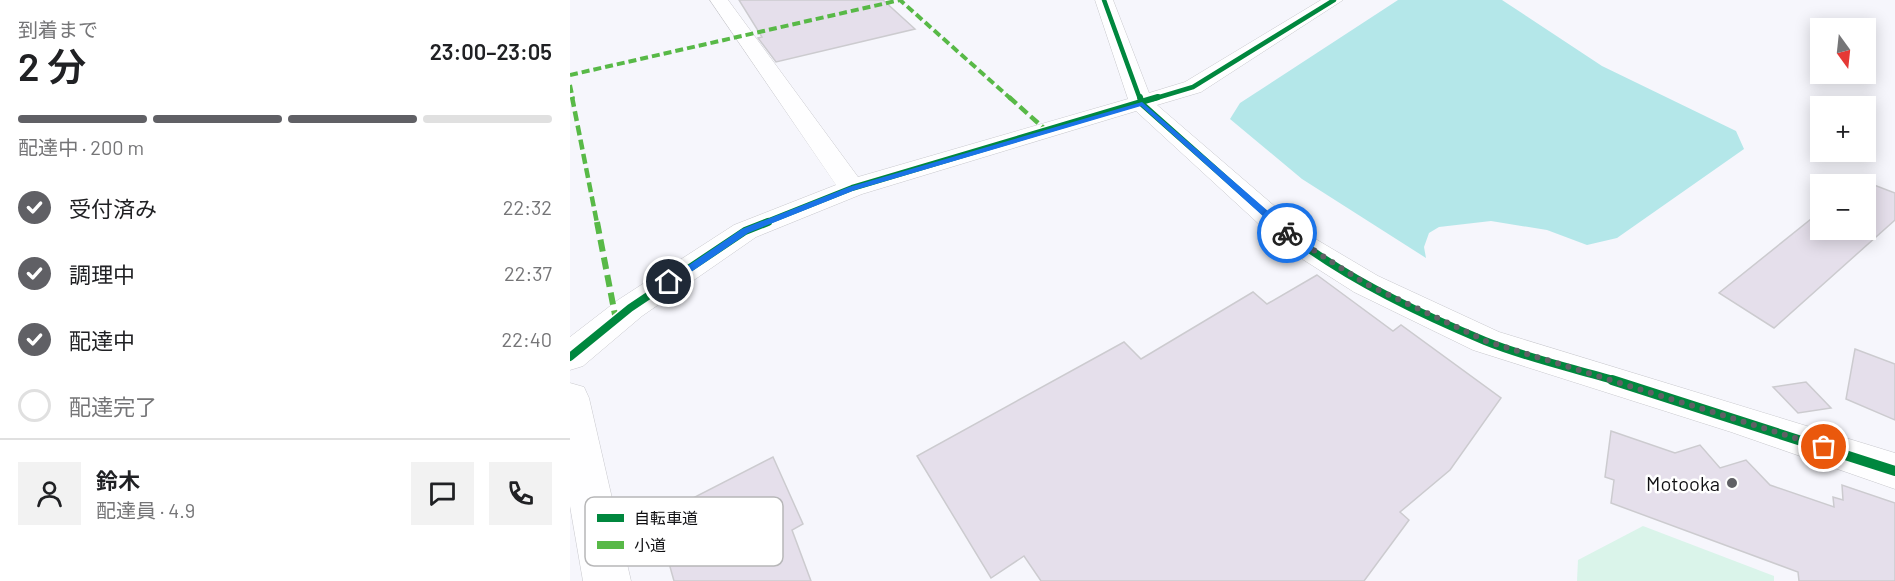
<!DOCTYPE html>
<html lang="ja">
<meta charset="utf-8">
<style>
body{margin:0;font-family:Barlow,"Noto Sans JP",sans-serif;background:#f2f2f2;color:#202124;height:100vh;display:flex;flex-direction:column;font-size:22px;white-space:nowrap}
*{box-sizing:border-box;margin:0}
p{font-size:20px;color:#757577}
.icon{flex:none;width:33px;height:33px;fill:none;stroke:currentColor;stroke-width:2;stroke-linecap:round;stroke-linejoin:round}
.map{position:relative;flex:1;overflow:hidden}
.sheet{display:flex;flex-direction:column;background:#fff;width:570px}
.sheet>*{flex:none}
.needle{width:39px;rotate:165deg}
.tools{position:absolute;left:1240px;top:18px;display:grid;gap:12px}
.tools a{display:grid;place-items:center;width:66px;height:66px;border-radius:0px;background:#fff;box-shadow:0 3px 15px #0003;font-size:30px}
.pin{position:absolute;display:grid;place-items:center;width:51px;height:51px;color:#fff;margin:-26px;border:3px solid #fff;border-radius:50%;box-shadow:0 2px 6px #0007}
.courier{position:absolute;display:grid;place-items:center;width:60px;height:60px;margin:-30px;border:4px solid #1a73e8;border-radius:50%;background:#fff;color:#222;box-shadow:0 2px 8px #0007}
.summary em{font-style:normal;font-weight:600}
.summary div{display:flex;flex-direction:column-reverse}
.summary{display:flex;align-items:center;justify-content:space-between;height:102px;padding:0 18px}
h1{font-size:39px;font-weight:600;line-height:45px}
.bar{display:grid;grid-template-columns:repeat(4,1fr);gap:9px 6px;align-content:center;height:72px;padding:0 18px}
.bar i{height:8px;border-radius:4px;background:#e0e0e0}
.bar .selected{background:#606065}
.bar p{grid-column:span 4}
.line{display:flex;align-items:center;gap:15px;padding:0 18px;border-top:2px solid #e0e0e0}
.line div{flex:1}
.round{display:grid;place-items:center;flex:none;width:63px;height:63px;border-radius:0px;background:#f2f2f2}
ol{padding:0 18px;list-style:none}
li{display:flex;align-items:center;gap:18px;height:66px}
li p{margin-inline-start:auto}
li .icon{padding:6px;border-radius:50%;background:#606065;color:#fff;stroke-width:4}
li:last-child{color:#757577}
li i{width:33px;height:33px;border:3px solid #e0e0e0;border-radius:50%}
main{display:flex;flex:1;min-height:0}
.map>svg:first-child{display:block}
</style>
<main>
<section class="sheet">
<div class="summary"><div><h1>2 分</h1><p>到着まで</p></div><em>23:00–23:05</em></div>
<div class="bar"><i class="selected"></i><i class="selected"></i><i class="selected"></i><i></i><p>配達中 · 200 m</p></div>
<ol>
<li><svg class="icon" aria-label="check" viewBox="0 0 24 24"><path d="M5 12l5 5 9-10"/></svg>受付済み<p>22:32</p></li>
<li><svg class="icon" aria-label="check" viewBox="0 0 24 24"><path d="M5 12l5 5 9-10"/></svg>調理中<p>22:37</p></li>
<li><svg class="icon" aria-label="check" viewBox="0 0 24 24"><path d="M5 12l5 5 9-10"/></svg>配達中<p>22:40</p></li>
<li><i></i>配達完了</li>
</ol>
<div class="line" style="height:108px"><a class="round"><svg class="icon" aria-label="person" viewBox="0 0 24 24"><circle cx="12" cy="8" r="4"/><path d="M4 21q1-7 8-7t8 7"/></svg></a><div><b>鈴木</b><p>配達員 · 4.9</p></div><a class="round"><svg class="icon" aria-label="chat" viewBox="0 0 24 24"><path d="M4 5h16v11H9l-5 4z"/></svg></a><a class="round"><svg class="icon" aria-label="phone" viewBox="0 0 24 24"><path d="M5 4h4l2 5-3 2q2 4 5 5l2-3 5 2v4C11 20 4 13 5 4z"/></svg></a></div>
</section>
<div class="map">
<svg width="1325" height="581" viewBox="0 0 1325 581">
<rect width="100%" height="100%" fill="#f6f6fc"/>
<!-- green -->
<path fill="#daf4ea" d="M 1073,526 L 1204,576 L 1204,581 L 1007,581 L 1008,560 Z"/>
<!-- water -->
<path fill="#b4e7e9" d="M 828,0 L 932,0 L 1032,66 L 1166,131 L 1174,149 L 1047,238 L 1017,245 L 977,230 L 921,221 L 869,227 L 859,233 L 854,247 L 856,258 L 732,179 L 660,119 L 670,103 Z"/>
<!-- building -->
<g fill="#e5dfeb" stroke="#cccbcf" stroke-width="1.5">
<path d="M 169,0 L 313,0 L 345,29 L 206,62 L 188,38 L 192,37 Z"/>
<path d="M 1291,180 L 1325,193 L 1325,220 L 1204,328 L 1149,293 L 1251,211 L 1251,230 L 1296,230 L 1296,184 L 1285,184 Z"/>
<path d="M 747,275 L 823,331 L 831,325 L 931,398 L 880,470 L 830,512 L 839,520 L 794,581 L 471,581 L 454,556 L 421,578 L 347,456 L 554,342 L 571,359 L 683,292 L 697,304 Z"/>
<path d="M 1285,349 L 1325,364 L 1325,420 L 1276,399 Z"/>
<path d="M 1236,382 L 1261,408 L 1228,413 L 1203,387 Z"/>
<path d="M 1041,431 L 1105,453 L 1130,445 L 1150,468 L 1176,460 L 1200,485 L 1264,507 L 1263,497 L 1273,500 L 1272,485 L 1325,503 L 1325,581 L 1229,581 L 1228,572 L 1041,503 L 1044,480 L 1035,477 Z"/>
<path d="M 203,457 L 233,524 L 222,530 L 241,581 L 104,581 L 86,517 Z"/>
</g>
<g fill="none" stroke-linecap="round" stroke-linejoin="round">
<defs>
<g id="minor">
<path d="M 140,0 L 158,0 L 288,177 L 558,99 L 525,0 L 543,0 L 579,93 L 615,82 L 751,0 L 773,0 L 631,92 L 587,105 L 737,234 L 808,276 L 929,332 L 1325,453 L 1325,489 L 1161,432 L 903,350 L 784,292 L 715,248 L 566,111 L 292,194 L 186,237 L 72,316 L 13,366 L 0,370 L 0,337 L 48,300 L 164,225 L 266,185 Z"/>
<path d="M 0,383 L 14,387 L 19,398 L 61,581 L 13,581 L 0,506 Z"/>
</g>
</defs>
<!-- minor casing -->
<use href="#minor" stroke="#c8c8cd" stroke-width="1"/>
<!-- minor -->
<use href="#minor" fill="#fefeff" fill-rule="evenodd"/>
<!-- quiet-far2 -->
<g stroke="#58b947" stroke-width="4" stroke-dasharray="8 4" stroke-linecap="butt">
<path d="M 0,75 L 330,0 L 441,99"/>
<path d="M 0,85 L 3,99"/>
</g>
<!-- quiet-far1 -->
<g stroke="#58b947" stroke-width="4.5" stroke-dasharray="10 4.5" stroke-linecap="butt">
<path d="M 2,97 L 27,223"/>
<path d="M 439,97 L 477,131"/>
</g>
<!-- quiet -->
<path stroke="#58b947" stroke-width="6" stroke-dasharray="12 6" stroke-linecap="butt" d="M 27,222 L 46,320"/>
<defs>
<g id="cycleway-far3">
<path d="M 534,0 L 570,99"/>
<path d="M 583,99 L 623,87 L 764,0"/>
</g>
<g id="cycleway-far2">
<path d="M 570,97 L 572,104 L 706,223"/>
<path d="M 194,223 L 282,188 L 588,97"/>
</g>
<g id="cycleway-far1">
<path d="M 705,222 C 759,270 848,313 915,341 C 957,358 1003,368 1046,381"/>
<path d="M 0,357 L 60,308 L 175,231 L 198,222"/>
</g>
<path id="cycleway" d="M 1042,380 L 1325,471"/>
</defs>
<!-- cycleway-far3 casing -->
<use href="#cycleway-far3" stroke="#fff" stroke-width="7"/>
<!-- cycleway-far2 casing -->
<use href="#cycleway-far2" stroke="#fff" stroke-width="9"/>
<!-- cycleway-far1 casing -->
<use href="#cycleway-far1" stroke="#fff" stroke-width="11"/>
<!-- cycleway casing -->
<use href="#cycleway" stroke="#fff" stroke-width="14"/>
<!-- cycleway-far3 -->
<use href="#cycleway-far3" stroke="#00873e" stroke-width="4.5"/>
<!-- cycleway-far2 -->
<use href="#cycleway-far2" stroke="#00873e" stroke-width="6"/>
<!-- cycleway-far1 -->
<use href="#cycleway-far1" stroke="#00873e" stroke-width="8"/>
<!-- cycleway -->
<use href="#cycleway" stroke="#00873e" stroke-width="10"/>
</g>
<!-- route -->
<path fill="#1a73e8" d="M 572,102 L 721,231 L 721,235 L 714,235 L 571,106 L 285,190 L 178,233 L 102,285 L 94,282 L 172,229 L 279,187 Z"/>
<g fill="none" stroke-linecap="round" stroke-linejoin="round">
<!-- done -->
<path stroke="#606065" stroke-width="6" stroke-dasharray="0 10.8" d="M 717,233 L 796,284 L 916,341 L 1254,447"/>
</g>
<!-- markers -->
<circle fill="#606065" stroke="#fff" stroke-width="2" cx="1162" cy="483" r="6"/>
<g text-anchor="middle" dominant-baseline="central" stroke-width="5" stroke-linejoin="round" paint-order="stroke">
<!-- near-poi labels -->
<g font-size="20" fill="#101013" stroke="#fff" text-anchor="end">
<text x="1150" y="483">Motooka</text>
</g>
</g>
<!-- legend -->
<rect x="15" y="497" width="198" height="69" rx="9" fill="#fff" stroke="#b7b7b8" stroke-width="1.5"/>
<rect x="27" y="514" width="27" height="8" fill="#00873e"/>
<rect x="27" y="541" width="27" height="8" fill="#58b947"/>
<g font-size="16" fill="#101013">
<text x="64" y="524">自転車道</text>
<text x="64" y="551">小道</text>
</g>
</svg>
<div class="tools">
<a><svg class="needle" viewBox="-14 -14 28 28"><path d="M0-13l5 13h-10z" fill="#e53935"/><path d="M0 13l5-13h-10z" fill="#757577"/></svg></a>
<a>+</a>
<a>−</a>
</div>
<div class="pin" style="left:1254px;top:447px;background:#ea580c"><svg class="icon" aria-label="bag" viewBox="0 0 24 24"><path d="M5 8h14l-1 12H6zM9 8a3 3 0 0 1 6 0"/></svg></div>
<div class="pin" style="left:99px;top:282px;background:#1f2937"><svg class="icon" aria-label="home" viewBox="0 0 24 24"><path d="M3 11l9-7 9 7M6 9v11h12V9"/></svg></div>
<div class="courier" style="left:717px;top:233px"><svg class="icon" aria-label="bike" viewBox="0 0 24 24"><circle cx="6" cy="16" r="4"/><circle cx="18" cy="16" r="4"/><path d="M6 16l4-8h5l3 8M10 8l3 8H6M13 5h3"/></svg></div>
</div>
</main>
